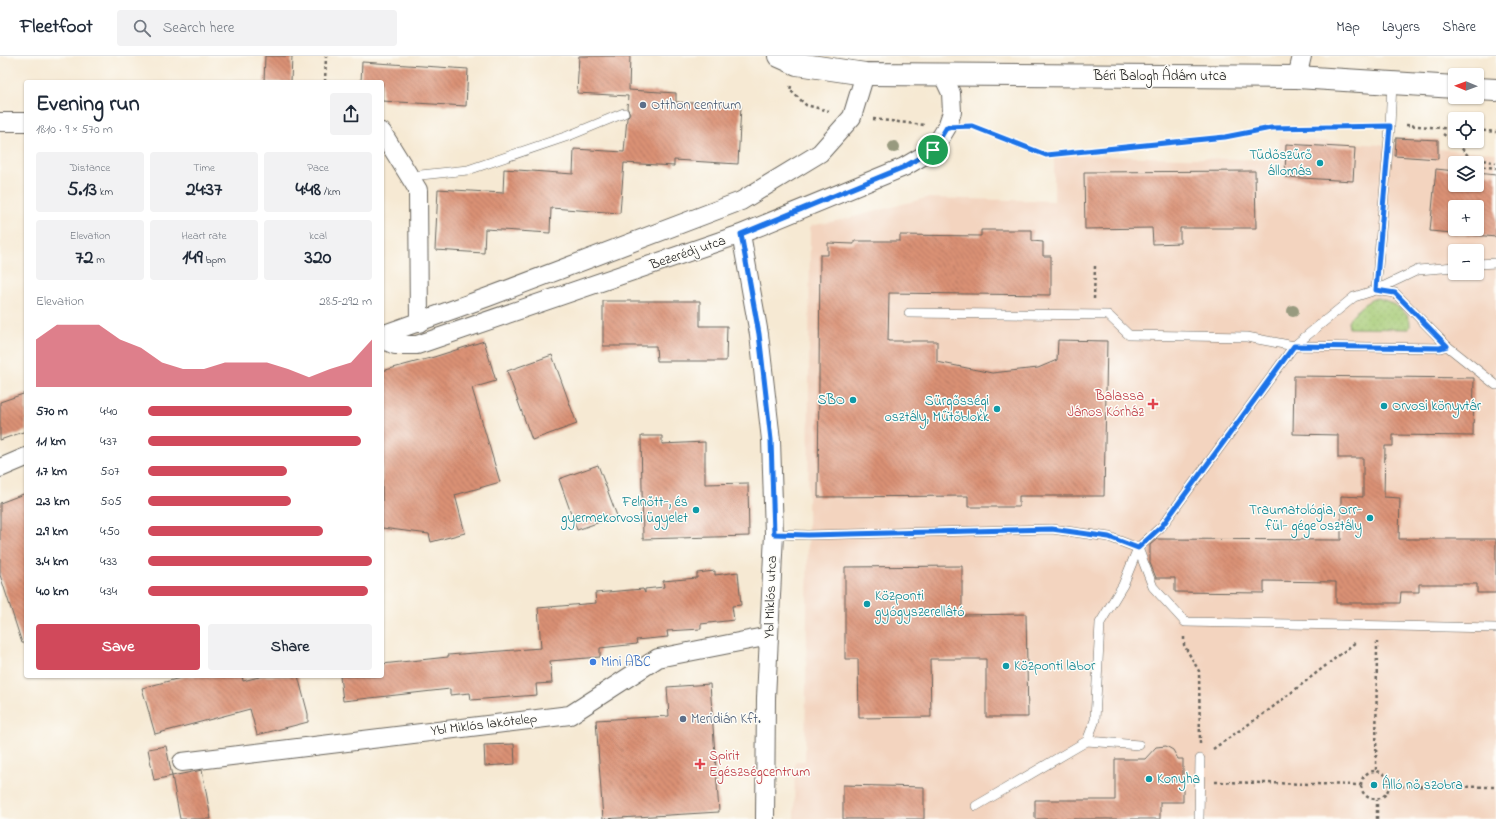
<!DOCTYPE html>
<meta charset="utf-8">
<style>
:root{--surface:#fff;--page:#f2f2f3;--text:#1f2937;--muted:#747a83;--line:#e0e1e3;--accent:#d1495b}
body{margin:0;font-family:"Indie Flower",sans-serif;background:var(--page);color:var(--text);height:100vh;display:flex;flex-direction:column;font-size:15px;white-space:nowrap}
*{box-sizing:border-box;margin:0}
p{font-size:13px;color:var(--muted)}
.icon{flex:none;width:22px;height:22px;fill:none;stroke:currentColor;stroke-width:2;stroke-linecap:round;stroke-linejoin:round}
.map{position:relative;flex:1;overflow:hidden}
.side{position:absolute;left:24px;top:24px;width:360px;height:598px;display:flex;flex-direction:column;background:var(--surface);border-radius:4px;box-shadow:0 1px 3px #0004}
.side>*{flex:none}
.needle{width:26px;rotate:271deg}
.buttons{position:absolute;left:1448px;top:12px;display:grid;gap:8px}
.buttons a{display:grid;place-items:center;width:36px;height:36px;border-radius:4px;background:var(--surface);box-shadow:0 1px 3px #0004;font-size:20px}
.pin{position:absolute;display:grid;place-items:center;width:34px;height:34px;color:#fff;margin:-17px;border:2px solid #fff;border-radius:50%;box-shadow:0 1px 4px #0007}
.round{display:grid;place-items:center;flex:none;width:42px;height:42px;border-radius:4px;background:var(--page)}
.head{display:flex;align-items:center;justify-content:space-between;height:68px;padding:0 12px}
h1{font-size:22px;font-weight:700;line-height:30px}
.metrics{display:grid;grid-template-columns:repeat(3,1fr);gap:6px;height:68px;padding:4px 12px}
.metrics div{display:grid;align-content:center;border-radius:4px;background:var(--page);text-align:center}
.metrics b{font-size:20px;font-weight:700}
.metrics small{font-size:11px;font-weight:400}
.metrics p{font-size:11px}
.chart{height:112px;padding:8px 12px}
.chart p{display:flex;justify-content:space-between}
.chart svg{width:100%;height:72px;margin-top:4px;fill:var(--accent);opacity:.7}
.action{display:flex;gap:8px;margin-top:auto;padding:8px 12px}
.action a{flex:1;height:46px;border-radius:4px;background:var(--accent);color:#fff;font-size:16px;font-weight:700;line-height:46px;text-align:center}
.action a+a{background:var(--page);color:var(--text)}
ul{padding:0 12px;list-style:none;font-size:13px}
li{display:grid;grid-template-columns:64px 48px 1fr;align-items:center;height:30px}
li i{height:10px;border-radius:5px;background:var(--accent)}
header{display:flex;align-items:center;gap:24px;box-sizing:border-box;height:56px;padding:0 20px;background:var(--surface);border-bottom:1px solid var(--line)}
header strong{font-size:19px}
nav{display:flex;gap:22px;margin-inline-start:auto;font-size:14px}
.search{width:280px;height:36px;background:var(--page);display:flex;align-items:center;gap:10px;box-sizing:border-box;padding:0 14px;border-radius:4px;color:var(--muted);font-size:15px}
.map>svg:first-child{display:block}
.built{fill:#f3d4bf;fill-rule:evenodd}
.grass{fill:url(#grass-dots);stroke:#607348}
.building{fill:url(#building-back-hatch);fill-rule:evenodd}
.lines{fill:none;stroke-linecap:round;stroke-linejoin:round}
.lane-casing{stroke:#68645c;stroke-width:10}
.street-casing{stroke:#68645c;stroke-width:20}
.secondary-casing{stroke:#68645c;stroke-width:24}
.path{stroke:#68645c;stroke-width:2.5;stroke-dasharray:3 3;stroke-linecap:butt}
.lane{stroke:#fff;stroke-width:9}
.street{stroke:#fff;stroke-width:18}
.secondary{stroke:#fff;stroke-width:22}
.tree{fill:#989a7f}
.route-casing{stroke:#fff;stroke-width:8}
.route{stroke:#1a73e8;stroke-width:5}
.service-dot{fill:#5c6f8a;stroke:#fdfcf7;stroke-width:1.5}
.culture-dot{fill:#0f9aa8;stroke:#fdfcf7;stroke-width:1.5}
.health-dot{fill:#e0444e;stroke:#fdfcf7;stroke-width:1.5}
.shop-dot{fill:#3f7fe0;stroke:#fdfcf7;stroke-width:1.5}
.labels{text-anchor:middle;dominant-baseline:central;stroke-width:3;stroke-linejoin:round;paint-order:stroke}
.street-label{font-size:14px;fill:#1c1c1c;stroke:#fdfcf7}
.service-label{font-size:14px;fill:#4e5e75;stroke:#fdfcf7;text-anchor:start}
.culture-label{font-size:14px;fill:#0d838f;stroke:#fdfcf7;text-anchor:end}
.health-label{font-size:14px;fill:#be3a42;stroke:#fdfcf7;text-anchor:end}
.shop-label{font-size:14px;fill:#366cbe;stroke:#fdfcf7;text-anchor:start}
</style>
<header>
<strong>Fleetfoot</strong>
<div class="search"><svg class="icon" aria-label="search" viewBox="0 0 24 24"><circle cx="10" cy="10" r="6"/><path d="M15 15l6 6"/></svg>Search here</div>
<nav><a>Map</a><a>Layers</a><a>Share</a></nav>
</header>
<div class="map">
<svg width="1496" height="763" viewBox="0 0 1496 763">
<defs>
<pattern id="grass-dots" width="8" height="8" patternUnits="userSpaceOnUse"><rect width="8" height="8" fill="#a5ca74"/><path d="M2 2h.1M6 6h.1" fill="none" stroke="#8dad64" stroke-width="1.8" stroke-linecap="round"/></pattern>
<pattern id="building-back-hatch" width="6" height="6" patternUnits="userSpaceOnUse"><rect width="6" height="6" fill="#da9174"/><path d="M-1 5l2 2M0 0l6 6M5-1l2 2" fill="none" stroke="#b0765e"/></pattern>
</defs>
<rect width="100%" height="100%" fill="#fdfcf7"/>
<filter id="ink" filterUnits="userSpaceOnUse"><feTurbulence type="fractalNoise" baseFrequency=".025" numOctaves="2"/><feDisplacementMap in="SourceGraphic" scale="8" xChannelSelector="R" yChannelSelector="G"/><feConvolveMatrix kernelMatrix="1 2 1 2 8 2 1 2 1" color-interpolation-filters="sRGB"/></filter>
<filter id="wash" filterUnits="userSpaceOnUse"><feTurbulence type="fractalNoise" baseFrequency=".012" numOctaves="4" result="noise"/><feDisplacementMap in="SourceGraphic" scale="16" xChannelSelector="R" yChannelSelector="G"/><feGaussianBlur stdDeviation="0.9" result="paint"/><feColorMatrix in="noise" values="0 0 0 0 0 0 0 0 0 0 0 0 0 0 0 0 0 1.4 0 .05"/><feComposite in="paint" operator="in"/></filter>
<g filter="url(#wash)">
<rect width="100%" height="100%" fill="#f6e9d3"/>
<path class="built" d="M1280,82L1496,97V763H794L795,705H805L808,479L810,170L850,162L926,142L1054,145V99L1278,104ZM1455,107H1477V129H1455ZM1455,151H1477V173H1455ZM1455,195H1477V217H1455Z"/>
<path class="grass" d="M1376,242C1388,243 1416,258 1409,273L1349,272L1348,265C1354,256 1364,246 1376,242Z"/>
<g id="blocks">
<path class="building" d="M265,0H292L291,26H264Z
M579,0H630L629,34L676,37V46L741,50L738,108L674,104V110L624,107L620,157L551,152L550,177L485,173L484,197L435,194L438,133L503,137L504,113L573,118L574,93L624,96L627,62L630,57L627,52L628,40L577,37Z
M362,6L468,13L466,50L382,45V26H361Z
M1396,82L1438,84V103L1395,100Z
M1286,88L1355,92L1353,125L1285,121Z
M1436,113L1455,115V129H1477V117L1496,119V181L1430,175ZM1455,151H1477V173H1455Z
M1255,115L1256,172H1180V187L1153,188L1152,172L1085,173L1084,116Z
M981,174H1032V185L1043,186V200H1051V239L889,237L888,285H937V306L992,317L1038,312L1057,304L1058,284L1107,285L1104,440H1019V451H968V440L818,441L820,199H828V187L854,188V185H900V179L981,180Z
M603,245H700V270H727L726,305H657L656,290H603Z
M484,285L496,325L472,332L500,426L455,439L465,477L431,486L429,478L382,472V315L434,301Z
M552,299L577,368L532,384L507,315Z
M1294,320L1474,322L1473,380L1393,379V390H1385L1384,441L1400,442L1399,483H1496V537H1477V528H1419V536H1401L1400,547H1336V526L1264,525V537L1175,536V522H1156L1150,507V489L1157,483L1341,484V440L1363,441V402H1338V379L1293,378Z
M26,337V375L0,384V346Z
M641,380H662V388L705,386V428L748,427L749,480L643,483Z
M598,409L617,460L577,474L559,423Z
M26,437V587H22L0,519V447Z
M962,510V559L1026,558L1028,661H986V603H930L931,661L859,662L858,603H845V511Z
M715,515V519L738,516L741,549L732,550L734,564L701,568V573L667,575L668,581L636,584L637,588L600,592V601L550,605L552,627L536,628L537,639L471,644L470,637L450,639V633L343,645L340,620H382V608L448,601V599L541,592L538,552L596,547L595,537L643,533L645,537V533L664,531L663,525L697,522V517Z
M188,620H242L243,625L263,620H298L308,658V666L257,679L250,653L155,678L142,632Z
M710,628L719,756L603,763L596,664L669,660L667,631Z
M514,688L515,708L485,710L484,689Z
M166,690L172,720L154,724L148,693Z
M1166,690L1173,694L1178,703H1183V746H1160V763H1035V744H1115V703H1145L1156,691Z
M202,714L211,763H180L172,720Z
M843,729L924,731V763H843Z"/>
</g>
</g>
<g filter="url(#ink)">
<use href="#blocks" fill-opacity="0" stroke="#68645c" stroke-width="1"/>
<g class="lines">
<defs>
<path id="lane" d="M411,120L468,114L568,80L624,57
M1477,208L1496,207
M1376,234L1390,70L1392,27
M1376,234L1418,214L1455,211
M909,257L1108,259L1129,279L1247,281L1294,290L1354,241L1376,234L1395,237L1447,290
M774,478L808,479L1052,473L1109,481L1138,492L1153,531L1185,566L1496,572
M1087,685L1139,689
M976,750L1087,685L1095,664L1100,567L1123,529L1138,492L1162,470L1294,290L1440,292L1447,290L1496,329
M1199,763L1200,703"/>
<path id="street" d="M1297,21L1302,0
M0,66H26
M382,76L418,134L419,267
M741,178L759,278L771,384L774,478L766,642L765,763
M382,279L488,241L741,145L820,97L852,61L865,18
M382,283L395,289H417L741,178L904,111L933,94L947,71L952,56L951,37L943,20
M0,412L26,401
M182,706L570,659L658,602L769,580"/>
<path id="secondary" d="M779,0L797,8L865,18L1297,21L1455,31
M1477,33L1496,34"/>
</defs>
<use href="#lane" class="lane-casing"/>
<use href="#street" class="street-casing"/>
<use href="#secondary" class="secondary-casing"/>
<path class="path" d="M325,26L326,0
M791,30L790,34L806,49L829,55
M873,63L924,69
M1406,69L1455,73
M969,70L1046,99L1225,81L1271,72L1375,70
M1477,74L1496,76
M1443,78L1459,89L1474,107
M1483,104L1496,107
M1477,110L1496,112
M1094,243L1095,210H1097
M1184,581V589L1199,615L1200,688
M1213,693L1269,654L1356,586
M1376,714L1377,586
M1361 729a14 14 0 1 1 28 0a14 14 0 1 1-28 0Z
M1215,726L1360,729
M1389,730L1496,731
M1377,763V744"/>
<use href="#lane" class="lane"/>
<use href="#street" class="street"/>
<use href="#secondary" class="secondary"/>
</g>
<g class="tree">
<circle cx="894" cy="91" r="6"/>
<circle cx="1293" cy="255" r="6"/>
</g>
</g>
<g class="lines" filter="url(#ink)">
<defs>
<path id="route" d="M972,70L1046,99L1225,81L1271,72L1390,70L1376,234L1395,237L1447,290L1440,292L1294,290L1162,470L1138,492L1109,481L1052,473L808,479L774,478L771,384L759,278L741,178L904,111L933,94L947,71Z"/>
</defs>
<use href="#route" class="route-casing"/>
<use href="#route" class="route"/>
</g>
<g class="service-dot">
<circle cx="643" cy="49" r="4"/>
<circle cx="683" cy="663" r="4"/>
</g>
<g class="culture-dot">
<circle cx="1320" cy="107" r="4"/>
<circle cx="853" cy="344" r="4"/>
<circle cx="1384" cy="350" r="4"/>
<circle cx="997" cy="353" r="4"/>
<circle cx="696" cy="454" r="4"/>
<circle cx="1370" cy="462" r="4"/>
<circle cx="867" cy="548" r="4"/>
<circle cx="1006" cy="610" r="4"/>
<circle cx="1149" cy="723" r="4"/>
<circle cx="1374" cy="729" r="4"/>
</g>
<g class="health-dot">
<path d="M1151 342h4v4h4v4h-4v4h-4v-4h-4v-4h4z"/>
<path d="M698 702h4v4h4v4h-4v4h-4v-4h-4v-4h4z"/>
</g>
<circle class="shop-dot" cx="593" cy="606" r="4"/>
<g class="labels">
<g class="street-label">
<text x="1160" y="20">Béri Balogh Ádám utca</text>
<text transform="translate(688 197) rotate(-19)">Bezerédj utca</text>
<text transform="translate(771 541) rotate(-88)">Ybl Miklós utca</text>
<text transform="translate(484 669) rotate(-7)">Ybl Miklós lakótelep</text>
</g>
<g class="service-label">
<text x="651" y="49">Otthon centrum</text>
<text x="691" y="663">Meridián Kft.</text>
</g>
<g class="culture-label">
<text x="1312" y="99">Tüdőszűrő<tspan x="1312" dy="16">állomás</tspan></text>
<text x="845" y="344">SBO</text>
<text x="989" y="345">Sürgősségi<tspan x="989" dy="16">osztály, Műtőblokk</tspan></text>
<text x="1392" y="350" text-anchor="start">Orvosi könyvtár</text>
<text x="688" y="446">Felnőtt-, és<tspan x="688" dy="16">gyermekorvosi ügyelet</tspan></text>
<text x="1362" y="454">Traumatológia, Orr-<tspan x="1362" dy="16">fül- gége osztály</tspan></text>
<text x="875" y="540" text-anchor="start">Központi<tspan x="875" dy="16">gyógyszerellátó</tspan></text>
<text x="1014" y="610" text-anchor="start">Központi labor</text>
<text x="1157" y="723" text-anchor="start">Konyha</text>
<text x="1382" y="729" text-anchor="start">Álló nő szobra</text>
</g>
<g class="health-label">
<text x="1144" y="340">Balassa<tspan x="1144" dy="16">János Kórház</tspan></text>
<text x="709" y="700" text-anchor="start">Spirit<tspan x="709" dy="16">Egészségcentrum</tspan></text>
</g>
<g class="shop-label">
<text x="601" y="606">Mini ABC</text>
</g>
</g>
</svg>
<div class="buttons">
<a><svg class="needle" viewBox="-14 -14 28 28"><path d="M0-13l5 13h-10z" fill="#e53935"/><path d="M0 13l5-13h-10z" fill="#747a83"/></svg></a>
<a><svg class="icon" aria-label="locate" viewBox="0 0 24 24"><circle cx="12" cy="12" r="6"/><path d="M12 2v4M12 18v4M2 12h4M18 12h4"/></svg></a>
<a><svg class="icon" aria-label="layers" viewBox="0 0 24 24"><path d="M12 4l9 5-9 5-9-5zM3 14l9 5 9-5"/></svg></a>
<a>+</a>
<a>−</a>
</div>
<div class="pin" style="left:933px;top:94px;background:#1e9e55"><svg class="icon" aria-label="arrive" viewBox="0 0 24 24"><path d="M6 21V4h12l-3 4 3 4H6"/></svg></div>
<section class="side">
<div class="head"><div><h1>Evening run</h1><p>18:10 · 9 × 570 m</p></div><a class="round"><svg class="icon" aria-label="share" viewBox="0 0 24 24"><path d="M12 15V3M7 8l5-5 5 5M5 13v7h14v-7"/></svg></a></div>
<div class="metrics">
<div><p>Distance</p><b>5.13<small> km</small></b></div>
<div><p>Time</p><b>24:37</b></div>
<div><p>Pace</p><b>4:48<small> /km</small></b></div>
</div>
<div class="metrics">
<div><p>Elevation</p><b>72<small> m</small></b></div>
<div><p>Heart rate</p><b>149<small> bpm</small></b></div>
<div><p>kcal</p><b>320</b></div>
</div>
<div class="chart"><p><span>Elevation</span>285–292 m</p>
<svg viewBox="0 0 160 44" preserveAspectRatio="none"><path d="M0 44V15L10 6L20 6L30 6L40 15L50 20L60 29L70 33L80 33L90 29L100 29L110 29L120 33L130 38L140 33L150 29L160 15V44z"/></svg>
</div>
<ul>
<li><b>570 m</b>4:40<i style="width:91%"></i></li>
<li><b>1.1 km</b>4:37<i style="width:95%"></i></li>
<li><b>1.7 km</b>5:07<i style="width:62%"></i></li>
<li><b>2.3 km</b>5:05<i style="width:64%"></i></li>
<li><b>2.9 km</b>4:50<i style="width:78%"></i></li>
<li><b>3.4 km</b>4:33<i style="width:100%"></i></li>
<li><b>4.0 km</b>4:34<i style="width:98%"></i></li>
</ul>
<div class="action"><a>Save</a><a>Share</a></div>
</section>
</div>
